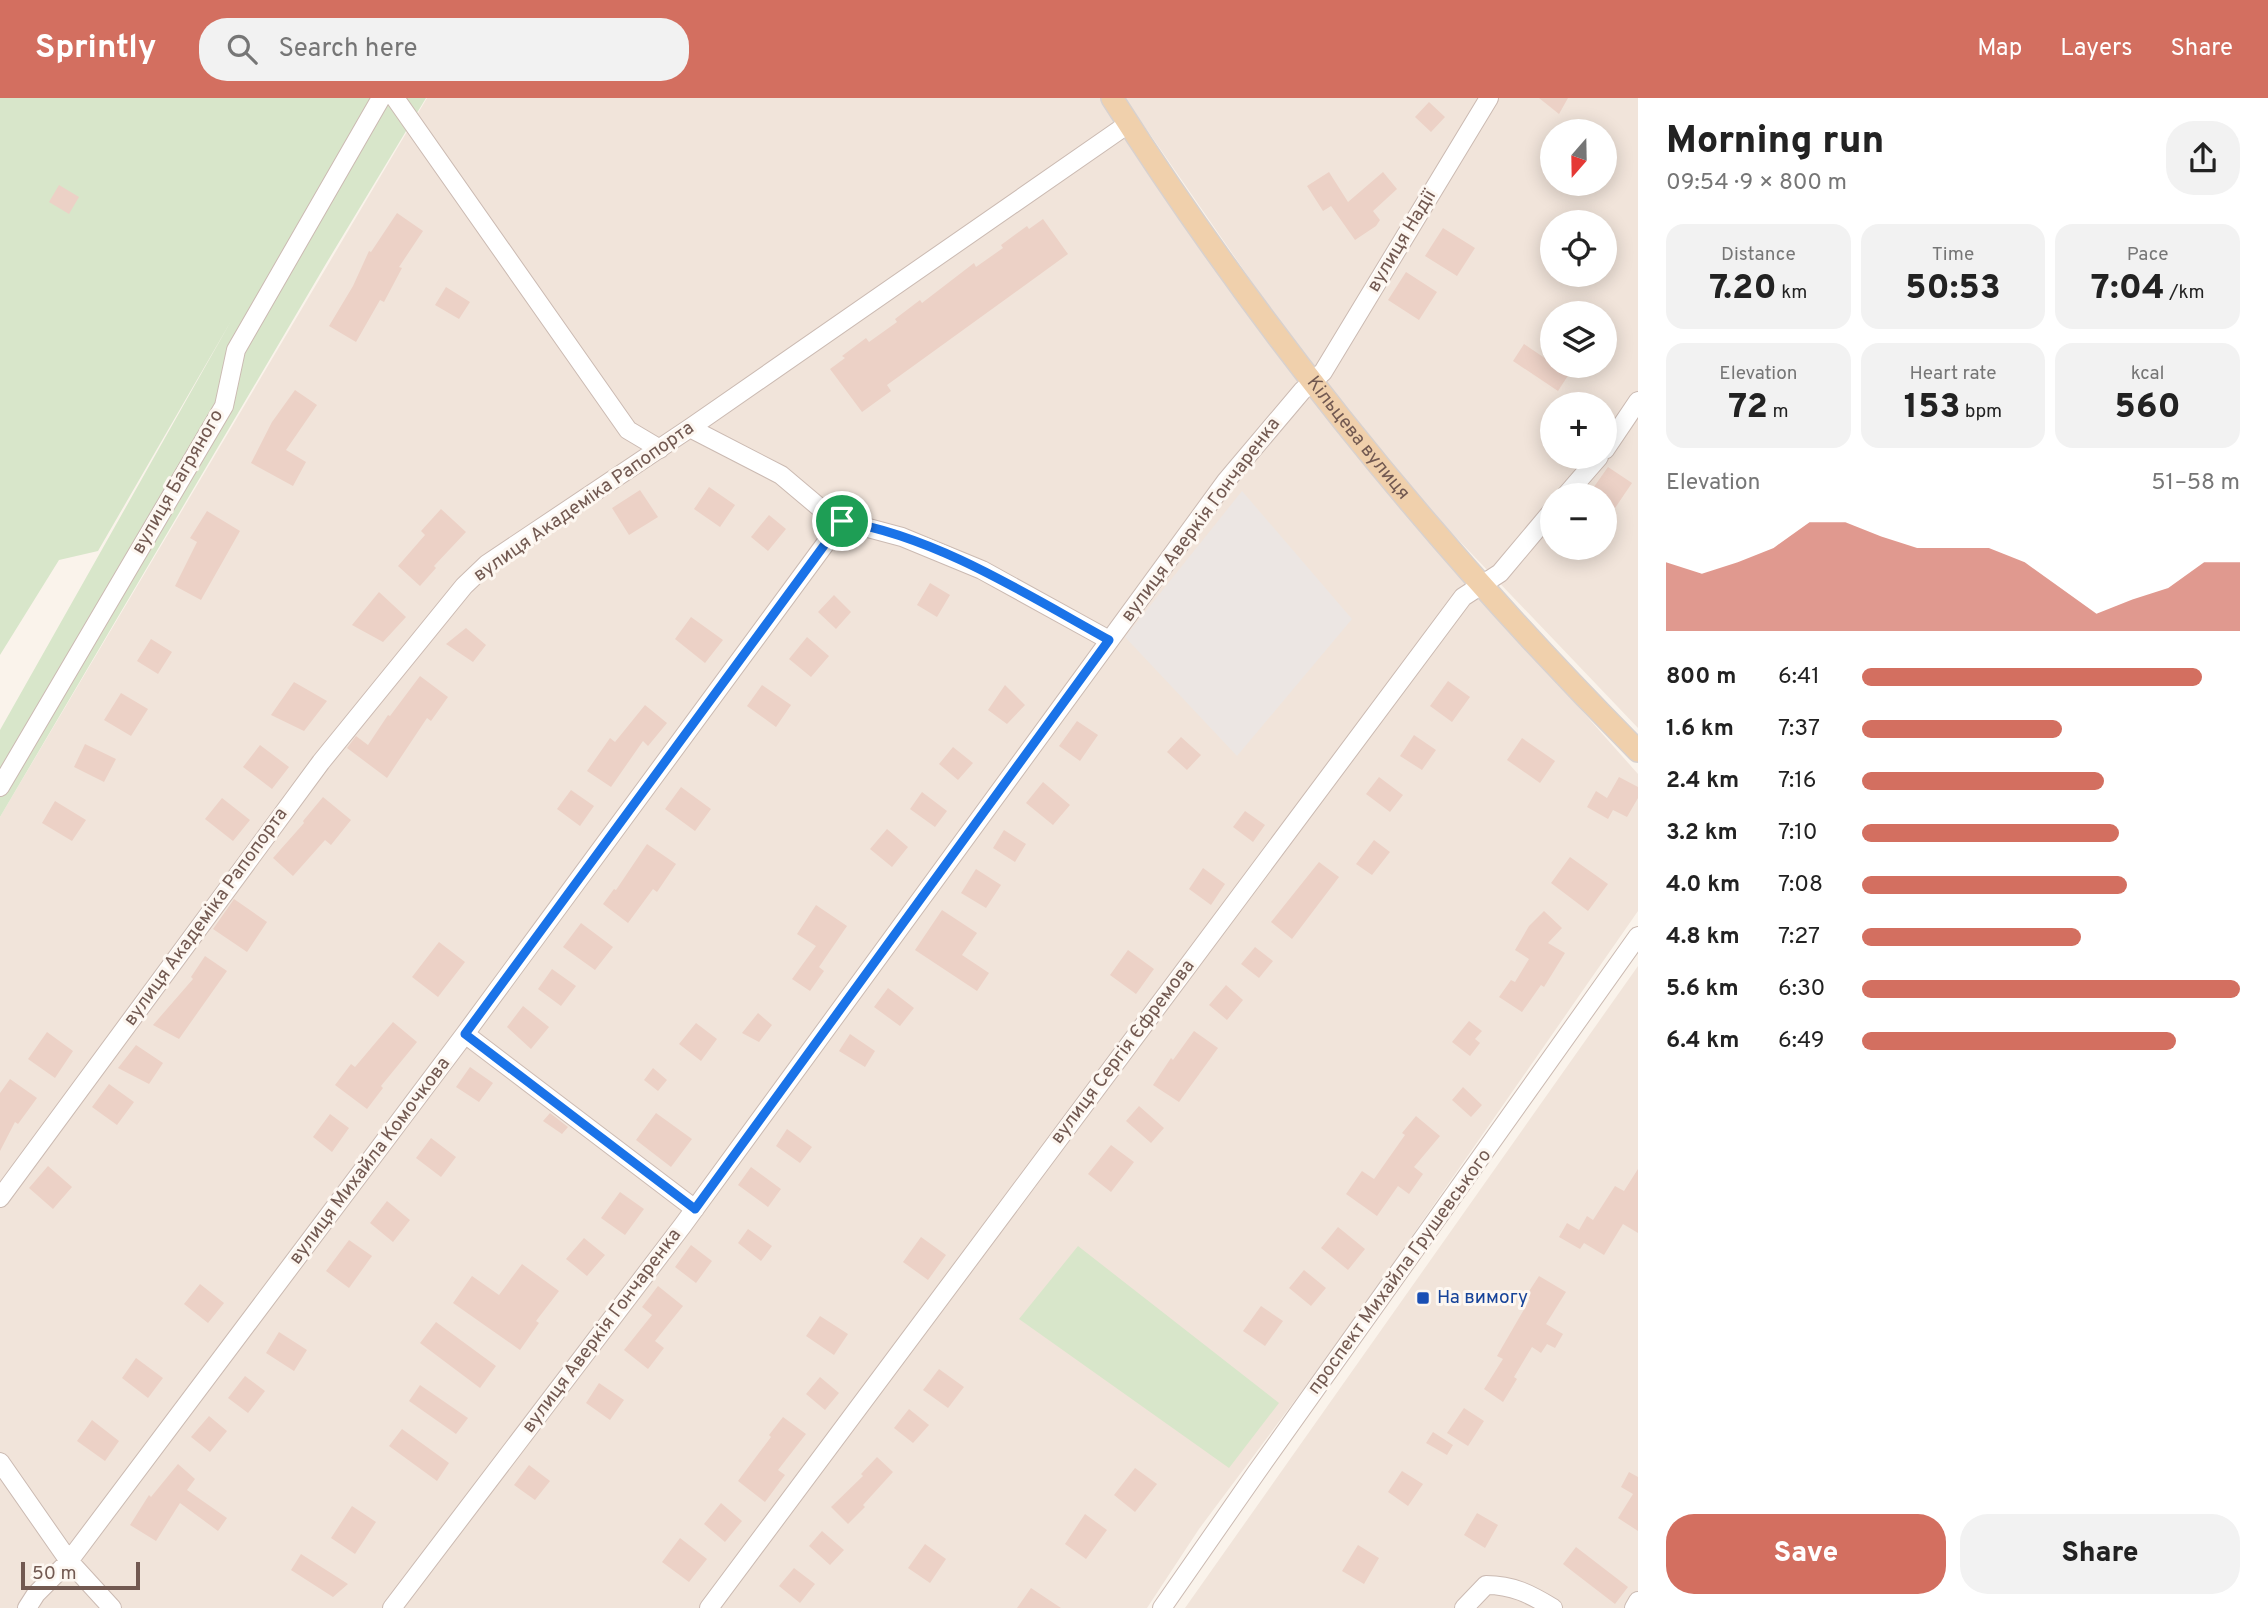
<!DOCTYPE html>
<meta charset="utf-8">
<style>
:root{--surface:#fff;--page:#f2f2f2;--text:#222;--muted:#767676;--accent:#d36f60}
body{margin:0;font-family:Overpass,sans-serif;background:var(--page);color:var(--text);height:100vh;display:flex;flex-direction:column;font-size:26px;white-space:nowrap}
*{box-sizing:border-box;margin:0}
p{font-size:23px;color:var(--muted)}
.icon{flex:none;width:38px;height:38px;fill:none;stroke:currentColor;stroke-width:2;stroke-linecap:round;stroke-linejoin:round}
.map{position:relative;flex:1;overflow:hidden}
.side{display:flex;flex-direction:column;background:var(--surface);width:630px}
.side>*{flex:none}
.needle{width:46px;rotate:200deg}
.fabs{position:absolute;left:1540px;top:21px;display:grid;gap:14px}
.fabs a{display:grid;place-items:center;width:77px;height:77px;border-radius:50%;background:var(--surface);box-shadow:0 4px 18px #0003;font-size:35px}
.scale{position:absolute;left:21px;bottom:18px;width:119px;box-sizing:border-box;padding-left:7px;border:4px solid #725951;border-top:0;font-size:19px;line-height:24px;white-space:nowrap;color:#725951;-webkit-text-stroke:5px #fdf7f1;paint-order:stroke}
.pin{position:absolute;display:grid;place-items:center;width:60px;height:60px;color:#fff;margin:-30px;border:4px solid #fff;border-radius:50%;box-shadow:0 2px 7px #0007}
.round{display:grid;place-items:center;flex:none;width:74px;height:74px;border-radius:28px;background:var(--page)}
.summary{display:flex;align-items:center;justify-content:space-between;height:119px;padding:0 28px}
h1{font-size:38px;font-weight:800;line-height:52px}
.stats{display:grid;grid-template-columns:repeat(3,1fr);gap:10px;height:119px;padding:7px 28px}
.stats div{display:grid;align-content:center;border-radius:18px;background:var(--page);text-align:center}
.stats b{font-size:35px;font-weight:800}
.stats small{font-size:19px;font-weight:400}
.stats p{font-size:19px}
.chart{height:196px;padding:14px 28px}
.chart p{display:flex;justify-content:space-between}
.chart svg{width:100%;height:126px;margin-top:7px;fill:var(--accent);opacity:.7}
.action{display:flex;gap:14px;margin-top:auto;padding:14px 28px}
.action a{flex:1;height:80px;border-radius:28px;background:var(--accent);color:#fff;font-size:28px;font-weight:800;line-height:80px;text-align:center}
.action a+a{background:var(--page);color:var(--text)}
ul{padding:0 28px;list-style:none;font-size:23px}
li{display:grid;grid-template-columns:112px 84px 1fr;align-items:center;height:52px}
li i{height:18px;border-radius:9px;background:var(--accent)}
header{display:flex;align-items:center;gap:42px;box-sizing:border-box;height:98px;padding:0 35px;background:var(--accent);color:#fff}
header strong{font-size:33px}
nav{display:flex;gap:38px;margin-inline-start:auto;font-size:24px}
.search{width:490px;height:63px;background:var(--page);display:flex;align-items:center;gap:18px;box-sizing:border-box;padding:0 24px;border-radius:28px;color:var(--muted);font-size:26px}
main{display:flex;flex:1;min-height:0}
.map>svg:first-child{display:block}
.residential{fill:#f1e4da;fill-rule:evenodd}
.industrial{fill:#ece6e3}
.green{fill:#d8e6ca}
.building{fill:#ecd1c6}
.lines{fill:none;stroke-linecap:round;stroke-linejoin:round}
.minor-casing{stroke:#cbbab2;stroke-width:20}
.major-casing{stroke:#d8d1ce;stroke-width:24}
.minor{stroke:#fff;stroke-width:18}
.major{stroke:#f0d0ac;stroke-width:21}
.route-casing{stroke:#fff;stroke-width:14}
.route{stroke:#1a73e8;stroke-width:9}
.transit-dot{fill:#1a4fb4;stroke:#fdf7f1;stroke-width:2.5}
.labels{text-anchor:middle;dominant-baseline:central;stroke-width:6;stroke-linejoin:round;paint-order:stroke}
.street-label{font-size:19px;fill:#725951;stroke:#fdf7f1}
.transit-label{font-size:19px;fill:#164399;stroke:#fdf7f1;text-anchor:start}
</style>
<header>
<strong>Sprintly</strong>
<div class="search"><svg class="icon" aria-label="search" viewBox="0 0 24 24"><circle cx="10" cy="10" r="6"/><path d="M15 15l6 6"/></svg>Search here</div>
<nav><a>Map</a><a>Layers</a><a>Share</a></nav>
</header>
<main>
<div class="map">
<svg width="1638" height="1510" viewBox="0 0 1638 1510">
<rect width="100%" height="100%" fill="#faf3eb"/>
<path class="residential" d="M427,0H1107L1466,482L1638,676V813L1337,1246L1199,1431L1147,1510H0V719Z
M1125,0H1638V630L1429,411L1292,242ZM1552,33H1605V86H1552ZM1552,124H1605V177H1552ZM1552,215H1605V268H1552ZM1552,306H1605V359H1552ZM1552,397H1605V450H1552Z
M1638,868V1510H1185Z"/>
<path class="industrial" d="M1242,393L1352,521L1237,658L1125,539Z"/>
<path class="green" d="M0,0H426L327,164L0,719V632L231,223L98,453L59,462L0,557Z
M1078,1148L1279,1305L1229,1370L1019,1221Z"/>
<path class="building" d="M1539,0H1568L1559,16Z
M1429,4L1445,19L1431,34L1415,19Z
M1329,74L1348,104L1383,74L1397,91L1373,113L1380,122L1376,128L1355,142L1331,108L1323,113L1307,88Z
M59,87L79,99L69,116L49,104Z
M397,115L423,133L399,169L402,170L384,204L380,202L356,244L329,228L353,188L369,153L371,154Z
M1043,121L1068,156L887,287L891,293L862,314L830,271L845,260L842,258L866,240L869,244L897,224L895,221L920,202L922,205L974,165L976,169L1003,150L1001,147L1027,128L1029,131Z
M1443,130L1475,150L1457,178L1425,158Z
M1406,174L1437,194L1419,222L1388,202Z
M446,189L470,204L459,221L435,207Z
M1524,246L1552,265V268H1557L1569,276L1558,293L1513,263Z
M295,292L317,307L286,352L306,364L293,388L251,365L272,324Z
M1608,369L1632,385L1615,410L1605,403V397H1597L1591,393Z
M709,389L735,407L720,429L694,411Z
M640,392L658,419L629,437L612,410Z
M441,411L466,434L434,468L436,470L420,488L398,468L425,437L421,433Z
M207,413L240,433L201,502L175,488L197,444L190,440Z
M769,417L786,431L768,453L751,439Z
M930,485L950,497L937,519L917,507Z
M379,494L406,519L383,544L352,527Z
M834,497L851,514L836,531L818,514Z
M691,519L723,542L705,565L675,541Z
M466,530L486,547L473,564L446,546Z
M807,539L829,558L811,579L789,561Z
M151,541L172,554L158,576L137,563Z
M420,578L448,599L431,623L427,620L387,680L347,650L356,638L368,647L388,617L390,618Z
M1448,583L1470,599L1452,624L1430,608Z
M294,584L327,603L304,633L271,617Z
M762,587L791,607L776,629L747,608Z
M1005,587L1025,607L1007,626L988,612Z
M121,595L148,611L131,638L104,622Z
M645,607L667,625L648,648L643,643L611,689L587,673L610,640L615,644Z
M1077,623L1098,637L1080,663L1059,648Z
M1414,637L1436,652L1422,672L1400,658Z
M1181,639L1201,657L1187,672L1167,654Z
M1522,640L1555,663L1540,685L1507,662Z
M85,646L116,661L104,684L74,669Z
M260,647L289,669L272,691L243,669Z
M953,649L973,665L958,682L939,666Z
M1379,679L1403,697L1390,714L1366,696Z
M1619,679L1638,689V700L1627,719L1613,712L1608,721L1587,709L1596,693L1607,700Z
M1043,684L1070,707L1053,727L1026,705Z
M681,689L711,711L695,733L665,711Z
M571,692L594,708L580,728L557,711Z
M922,694L947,713L935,729L910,711Z
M323,699L351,722L331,747L325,742L293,778L273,760L304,725L303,723Z
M222,700L250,722L233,743L205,721Z
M55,703L86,722L72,743L42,725Z
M1245,713L1265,727L1253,744L1233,729Z
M887,731L908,749L892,769L870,751Z
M1004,732L1026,746L1015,764L993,750Z
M1374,742L1390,754L1372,777L1356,766Z
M647,746L676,766L657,794L653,791L628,825L603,806L614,791L616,792Z
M1570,759L1608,786L1588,813L1551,785Z
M1319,764L1339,779L1292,841L1271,824Z
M1203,770L1225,786L1211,807L1189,791Z
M976,771L1001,787L986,810L961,795Z
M234,801L267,824L247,854L213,831Z
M816,807L847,828L819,869L824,873L810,893L792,881L816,848L797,836Z
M942,812L977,835L962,857L989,875L977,893L915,852Z
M1544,813L1562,830L1548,845L1565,855L1544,889L1541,887L1522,914L1499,899L1511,882L1515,884L1529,861L1515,852L1529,828Z
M581,825L613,849L595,872L563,849Z
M439,844L465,864L438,899L412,879Z
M1255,849L1273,863L1259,880L1241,866Z
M1128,852L1154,871L1136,896L1110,877Z
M205,858L227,873L179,941L153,927L193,881L191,879Z
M552,871L576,888L561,908L538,891Z
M1226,887L1243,902L1227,922L1209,907Z
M888,890L914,910L900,928L874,909Z
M523,908L549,929L531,951L507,929Z
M758,915L772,927L759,944L742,935Z
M1469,923L1482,933L1475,941L1480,945L1470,958L1452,944Z
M393,924L417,944L381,988L383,990L367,1011L335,987L351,966L355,969Z
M696,925L717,941L701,963L679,946Z
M1194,933L1218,950L1179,1004L1153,987L1171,960L1173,962Z
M47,934L73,953L55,980L28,961Z
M850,936L875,953L865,969L839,953Z
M136,947L163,965L149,986L118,970Z
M470,969L493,985L479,1004L456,989Z
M653,970L667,982L658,993L644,982Z
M10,981L37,1000L18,1026L15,1024L0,1053V995Z
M109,986L134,1004L117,1027L92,1009Z
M1463,989L1482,1007L1471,1019L1452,1002Z
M1139,1008L1164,1030L1151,1045L1126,1023Z
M550,1015L568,1029L562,1036L543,1023Z
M656,1015L692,1041L671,1069L636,1042Z
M330,1016L349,1030L332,1054L313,1039Z
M1416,1018L1440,1038L1414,1069L1423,1076L1409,1096L1398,1088L1377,1118L1346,1096L1362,1073L1374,1081L1405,1037L1402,1035Z
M787,1031L812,1049L800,1065L776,1048Z
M431,1040L456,1059L441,1079L416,1060Z
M1111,1047L1134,1064L1111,1094L1088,1076Z
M48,1068L72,1089L53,1111L29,1090Z
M751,1069L781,1091L768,1109L738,1087Z
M1638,1071V1135L1623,1126L1604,1157L1584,1145L1580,1151L1559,1139L1567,1125L1579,1132L1587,1118L1593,1122L1615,1088L1624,1093Z
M620,1094L644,1111L625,1137L601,1120Z
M387,1103L410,1122L393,1144L370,1125Z
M1338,1129L1365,1151L1348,1172L1321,1150Z
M748,1131L772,1148L761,1163L738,1145Z
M921,1139L946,1157L928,1182L903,1164Z
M584,1140L605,1157L587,1178L566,1161Z
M349,1142L372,1158L349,1190L326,1173Z
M691,1147L712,1163L696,1185L675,1169Z
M522,1166L559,1193L536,1223L539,1225L520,1252L453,1205L472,1178L499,1197Z
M1304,1172L1326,1190L1311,1208L1289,1190Z
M1539,1178L1566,1194L1546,1226L1563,1236L1555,1250L1547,1246L1541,1255L1532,1249L1514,1279L1517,1281L1503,1304L1484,1291L1503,1261L1497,1258L1530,1201L1526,1198Z
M200,1186L224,1205L208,1225L184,1206Z
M658,1188L683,1208L655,1243L664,1250L648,1271L624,1252L652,1217L642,1209Z
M1261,1208L1283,1223L1265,1248L1243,1233Z
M820,1218L848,1236L834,1257L806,1238Z
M436,1224L496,1268L480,1290L420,1245Z
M279,1234L307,1252L294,1273L266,1255Z
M136,1260L163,1280L148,1300L122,1280Z
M939,1271L964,1289L948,1310L923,1292Z
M245,1278L265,1293L248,1315L228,1300Z
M820,1279L839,1295L825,1312L806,1296Z
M599,1285L624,1302L610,1322L586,1305Z
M420,1287L468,1320L456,1336L409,1303Z
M1464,1310L1484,1323L1468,1348L1447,1335Z
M909,1311L929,1327L913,1345L894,1330Z
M209,1318L227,1333L210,1354L191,1339Z
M783,1319L806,1336L778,1372L785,1377L765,1404L738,1383L771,1339L769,1337Z
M92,1322L119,1343L105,1363L77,1343Z
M402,1331L449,1365L437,1383L389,1348Z
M1433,1334L1453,1347L1447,1357L1426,1345Z
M877,1359L893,1374L863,1407L865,1409L848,1426L831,1409L863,1378L861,1376Z
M178,1366L195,1381L187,1392L227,1420L218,1433L180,1405L156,1443L130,1427L149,1397L151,1399Z
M529,1367L550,1383L535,1402L514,1387Z
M1135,1370L1157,1386L1135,1414L1114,1397Z
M1402,1373L1423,1386L1408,1408L1388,1394Z
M1629,1374L1638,1379V1433L1618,1420L1633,1396L1621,1389Z
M721,1405L742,1423L725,1444L704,1426Z
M352,1408L376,1424L355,1456L331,1440Z
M1477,1415L1498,1427L1485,1450L1464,1437Z
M1085,1416L1107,1432L1086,1461L1065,1446Z
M822,1433L844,1452L830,1467L809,1448Z
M680,1440L707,1461L689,1484L662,1464Z
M925,1446L946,1461L930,1485L908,1470Z
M1358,1447L1379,1460L1364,1486L1342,1473Z
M1576,1449L1628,1489L1615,1506L1563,1466Z
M301,1456L348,1486L333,1499L291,1472Z
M794,1470L815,1486L800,1505L779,1488Z
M1031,1490L1061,1510H1017Z"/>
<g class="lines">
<defs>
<path id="minor" d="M395,0L628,332L660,351
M690,330L781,377L826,415L842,423L902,439L982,472L1109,542
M1605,352L1638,303
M1566,397L1599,359
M0,689L224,308L236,252L381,0
M465,936L695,1111
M0,1100L321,664L464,488L487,466L690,330L1128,26
M0,1364L69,1463L112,1510
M27,1510L36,1496L69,1463L465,936L842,423
M392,1510L683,1127L1226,383L1302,293L1323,274L1489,0
M709,1510L1463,499L1500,475L1552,413
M1162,1510L1256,1375L1638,838
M1464,1510L1486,1487C1513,1487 1530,1496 1553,1510
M1634,1510L1638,1503"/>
<g id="major">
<path id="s1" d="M1112,0C1262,235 1441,455 1638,653"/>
</g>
</defs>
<use href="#minor" class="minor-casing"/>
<use href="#major" class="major-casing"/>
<use href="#minor" class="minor"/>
<use href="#major" class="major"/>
</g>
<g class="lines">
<defs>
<path id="route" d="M842,423C937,439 1026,496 1109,542L695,1111L465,936Z"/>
</defs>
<use href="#route" class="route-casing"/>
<use href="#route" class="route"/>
</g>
<rect class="transit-dot" x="1416" y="1193" width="14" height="14" rx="3.5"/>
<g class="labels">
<g class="street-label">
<text transform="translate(1402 143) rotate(-59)">вулиця Надії</text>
<text stroke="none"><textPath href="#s1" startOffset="420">Кільцева вулиця</textPath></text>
<text transform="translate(178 384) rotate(-60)">вулиця Багряного</text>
<text transform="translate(584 404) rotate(-35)">вулиця Академіка Рапопорта</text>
<text transform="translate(1201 422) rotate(-53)">вулиця Аверкія Гончаренка</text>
<text transform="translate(206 819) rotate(-54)">вулиця Академіка Рапопорта</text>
<text transform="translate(1123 954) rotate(-53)">вулиця Сергія Єфремова</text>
<text transform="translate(370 1063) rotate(-53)">вулиця Михайла Комочкова</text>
<text transform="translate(1400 1174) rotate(-54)">проспект Михайла Грушевського</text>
<text transform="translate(602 1233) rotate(-53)">вулиця Аверкія Гончаренка</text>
</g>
<g class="transit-label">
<text x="1437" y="1200">На вимогу</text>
</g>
</g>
</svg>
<div class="fabs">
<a><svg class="needle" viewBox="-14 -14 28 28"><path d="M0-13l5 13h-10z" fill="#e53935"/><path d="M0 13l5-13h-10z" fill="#767676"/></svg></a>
<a><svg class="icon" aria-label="locate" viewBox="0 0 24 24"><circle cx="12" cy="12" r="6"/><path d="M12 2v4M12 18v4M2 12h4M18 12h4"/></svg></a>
<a><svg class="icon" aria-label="layers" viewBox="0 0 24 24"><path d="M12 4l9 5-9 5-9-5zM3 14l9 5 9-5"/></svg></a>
<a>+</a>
<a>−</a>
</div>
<div class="scale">50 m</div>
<div class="pin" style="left:842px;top:423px;background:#1e9e55"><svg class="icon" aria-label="arrive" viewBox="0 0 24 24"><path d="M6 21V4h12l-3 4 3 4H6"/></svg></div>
</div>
<section class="side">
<div class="summary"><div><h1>Morning run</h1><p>09:54 · 9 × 800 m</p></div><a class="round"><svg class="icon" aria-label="share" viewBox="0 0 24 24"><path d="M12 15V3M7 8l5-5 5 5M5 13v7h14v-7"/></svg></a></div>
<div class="stats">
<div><p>Distance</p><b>7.20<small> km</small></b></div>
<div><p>Time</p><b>50:53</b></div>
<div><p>Pace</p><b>7:04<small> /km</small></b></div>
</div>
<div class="stats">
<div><p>Elevation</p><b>72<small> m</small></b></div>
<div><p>Heart rate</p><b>153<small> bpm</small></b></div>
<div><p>kcal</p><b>560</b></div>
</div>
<div class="chart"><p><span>Elevation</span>51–58 m</p>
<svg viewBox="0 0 160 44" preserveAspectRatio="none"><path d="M0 44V20L10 24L20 20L30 15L40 6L50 6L60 11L70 15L80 15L90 15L100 20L110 29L120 38L130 33L140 29L150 20L160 20V44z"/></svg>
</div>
<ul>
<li><b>800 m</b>6:41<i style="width:90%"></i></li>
<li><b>1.6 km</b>7:37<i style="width:53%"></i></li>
<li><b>2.4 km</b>7:16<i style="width:64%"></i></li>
<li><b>3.2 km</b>7:10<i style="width:68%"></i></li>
<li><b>4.0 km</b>7:08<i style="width:70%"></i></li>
<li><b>4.8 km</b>7:27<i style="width:58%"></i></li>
<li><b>5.6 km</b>6:30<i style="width:100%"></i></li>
<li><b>6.4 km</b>6:49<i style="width:83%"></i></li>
</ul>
<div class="action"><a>Save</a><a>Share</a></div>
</section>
</main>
